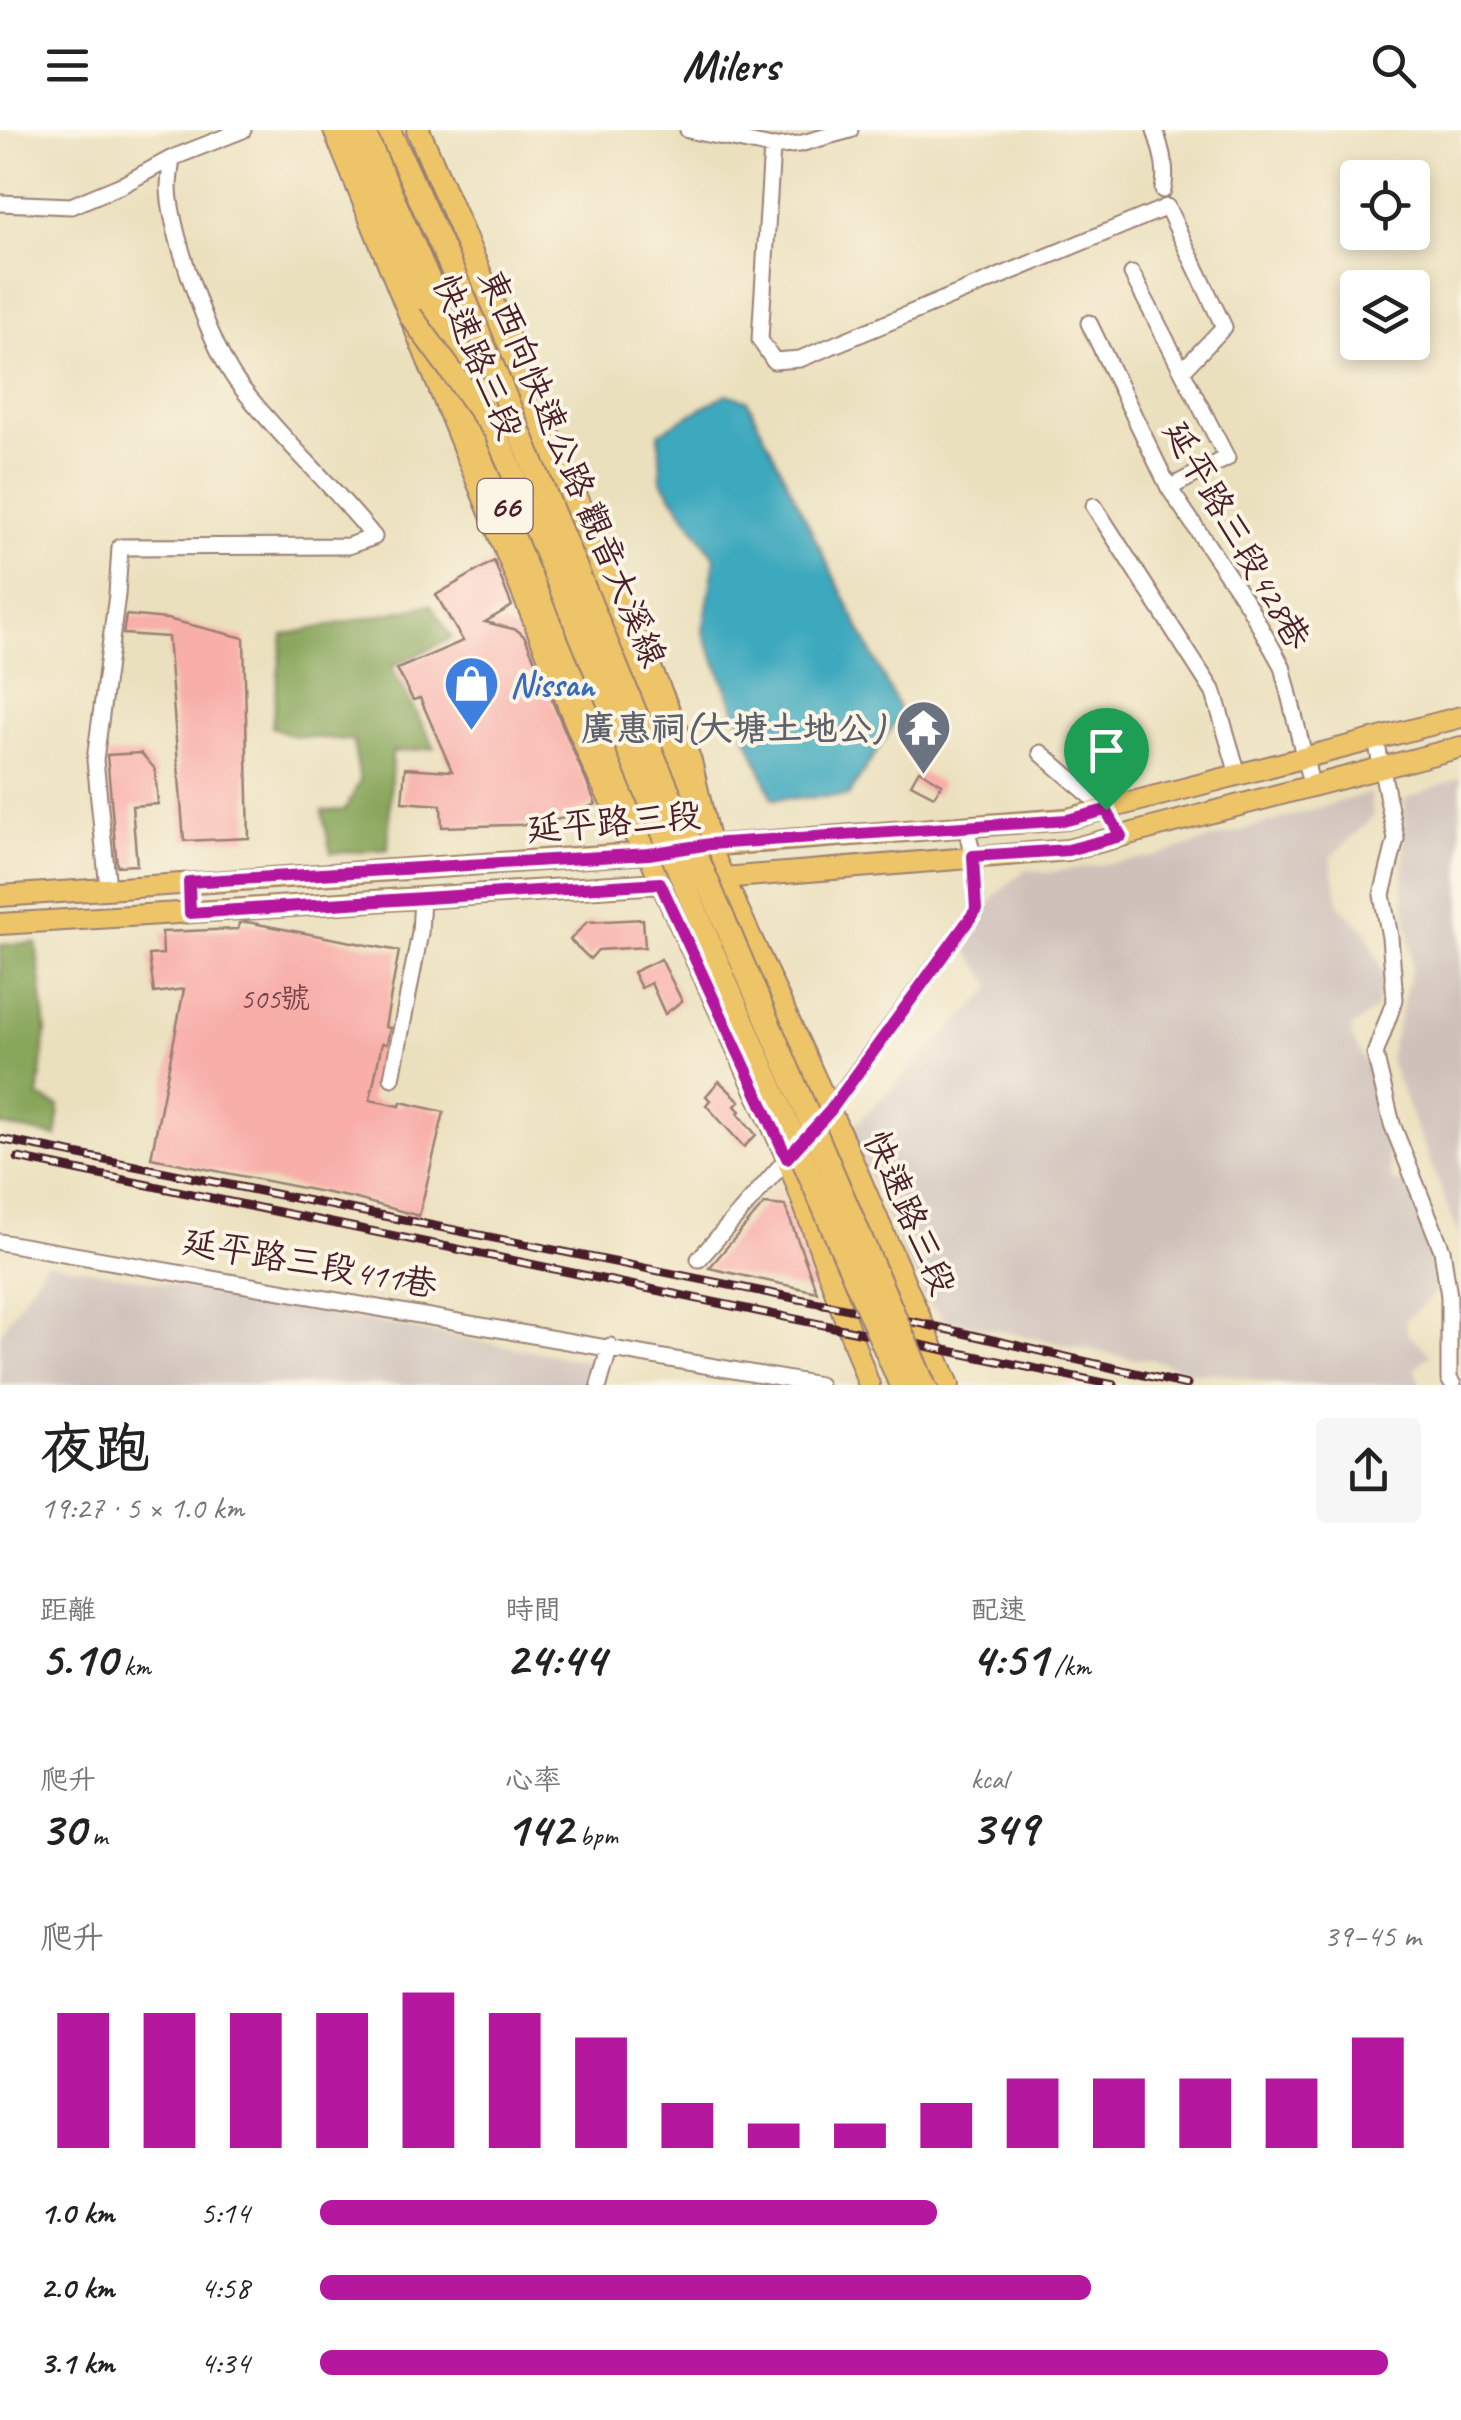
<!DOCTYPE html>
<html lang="zh-TW">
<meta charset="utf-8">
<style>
:root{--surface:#fff;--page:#f6f6f6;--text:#222;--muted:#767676;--accent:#b5179e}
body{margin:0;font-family:Caveat,"LXGW WenKai TC",sans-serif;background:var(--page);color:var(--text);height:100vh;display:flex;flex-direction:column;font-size:38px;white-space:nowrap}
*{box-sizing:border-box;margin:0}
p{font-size:32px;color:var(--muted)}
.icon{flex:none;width:55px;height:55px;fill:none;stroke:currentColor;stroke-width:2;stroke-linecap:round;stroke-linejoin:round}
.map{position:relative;height:1255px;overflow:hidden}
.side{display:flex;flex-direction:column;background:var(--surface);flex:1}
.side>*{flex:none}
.fabs{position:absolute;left:1340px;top:30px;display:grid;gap:20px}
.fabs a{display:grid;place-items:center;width:90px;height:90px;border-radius:10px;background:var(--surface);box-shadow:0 5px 15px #0003;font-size:50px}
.pin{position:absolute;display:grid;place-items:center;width:85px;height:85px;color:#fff;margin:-102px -42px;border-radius:50% 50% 50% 0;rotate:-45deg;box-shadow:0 0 10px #0007}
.pin .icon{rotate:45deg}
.round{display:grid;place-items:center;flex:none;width:105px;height:105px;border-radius:10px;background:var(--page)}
.overview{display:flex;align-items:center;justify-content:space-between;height:170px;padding:0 40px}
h1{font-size:55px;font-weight:700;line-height:75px}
.stats{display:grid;grid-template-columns:repeat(3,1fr);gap:15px;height:170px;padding:10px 40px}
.stats div{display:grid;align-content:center}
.stats b{font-size:50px;font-weight:700}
.stats small{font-size:28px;font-weight:400}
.stats p{font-size:28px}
.chart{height:280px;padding:20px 40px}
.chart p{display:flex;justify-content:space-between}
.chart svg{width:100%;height:180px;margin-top:10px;stroke:var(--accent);stroke-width:6}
ul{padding:0 40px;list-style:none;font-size:32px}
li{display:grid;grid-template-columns:160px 120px 1fr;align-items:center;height:75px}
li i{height:25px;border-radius:12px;background:var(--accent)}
header{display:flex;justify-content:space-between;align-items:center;height:130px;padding:0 40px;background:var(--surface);font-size:45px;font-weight:700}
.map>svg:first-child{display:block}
.built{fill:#f1d5bd}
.industrial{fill:#cec1ba}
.forest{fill:#87a65a;stroke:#686242;stroke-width:2.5}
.water{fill:#3ea9be;stroke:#446474;stroke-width:2.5}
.building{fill:#f8aea9}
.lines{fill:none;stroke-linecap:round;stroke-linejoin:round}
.minor-casing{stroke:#9a8074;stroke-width:19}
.major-casing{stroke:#9a8074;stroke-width:24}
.highway-casing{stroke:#9a8074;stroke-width:26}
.minor{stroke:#fff;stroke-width:15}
.major{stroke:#eec469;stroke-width:20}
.highway{stroke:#eec469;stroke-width:22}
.rail-casing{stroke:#4a1f2b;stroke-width:9}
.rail{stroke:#fcf5e5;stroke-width:5;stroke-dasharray:15;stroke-linecap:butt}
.highway-bridge-casing{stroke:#9a8074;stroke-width:26;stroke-linecap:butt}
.highway-bridge{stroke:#eec469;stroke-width:22}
.route-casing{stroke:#fff;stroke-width:20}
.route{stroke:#b5179e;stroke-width:12}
.labels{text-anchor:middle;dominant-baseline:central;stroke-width:8;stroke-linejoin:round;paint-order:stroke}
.number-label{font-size:30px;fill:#76434a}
.shield{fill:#fcf5e5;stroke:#7f5f63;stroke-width:2.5}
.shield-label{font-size:32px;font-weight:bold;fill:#4a1f2b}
.street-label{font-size:35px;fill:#4a1f2b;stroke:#fcf5e5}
.shop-label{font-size:35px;font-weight:bold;fill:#366cbe;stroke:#fcf5e5;text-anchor:start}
.worship-label{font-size:35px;font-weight:bold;fill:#5b616d;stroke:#fcf5e5;text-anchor:end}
</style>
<header><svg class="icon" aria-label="menu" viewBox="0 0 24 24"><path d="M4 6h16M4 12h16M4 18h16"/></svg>Milers<svg class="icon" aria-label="search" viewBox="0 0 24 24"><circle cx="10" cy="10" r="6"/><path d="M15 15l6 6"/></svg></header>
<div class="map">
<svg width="1461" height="1255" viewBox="0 0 1461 1255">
<rect width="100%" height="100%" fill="#fcf5e5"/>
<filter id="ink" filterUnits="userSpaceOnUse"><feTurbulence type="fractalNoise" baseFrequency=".01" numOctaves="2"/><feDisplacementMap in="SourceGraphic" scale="20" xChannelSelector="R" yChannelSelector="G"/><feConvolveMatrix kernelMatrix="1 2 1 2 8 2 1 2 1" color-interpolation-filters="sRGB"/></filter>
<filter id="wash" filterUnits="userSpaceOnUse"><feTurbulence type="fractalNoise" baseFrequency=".0048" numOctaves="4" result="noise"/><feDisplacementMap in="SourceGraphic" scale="40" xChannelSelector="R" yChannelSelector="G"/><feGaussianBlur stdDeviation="2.25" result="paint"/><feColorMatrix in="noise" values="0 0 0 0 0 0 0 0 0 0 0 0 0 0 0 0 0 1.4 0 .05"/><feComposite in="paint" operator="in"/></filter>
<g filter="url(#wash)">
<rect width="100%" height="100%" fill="#ebe0bd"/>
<path class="built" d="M776,1056L782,1061L824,1166L704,1140Z"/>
<path class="industrial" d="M1461,647V1110L1389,928L1412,837L1403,756L1405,669Z
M1370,663L1373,687L1330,728L1340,776L1366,801L1384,847L1376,879L1352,897V908L1373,946L1392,1051L1405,1055L1413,1065L1442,1158L1405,1190L1408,1204L1430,1224L1415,1238L1420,1255H1278L1219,1243H1197L1150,1229H1133L941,1188V1183L924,1171L920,1151L905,1127L854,1012L847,1003L993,857L966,819L995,766L1026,739L1045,743L1152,727Z
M46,1132L591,1232L585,1255H0V1203Z"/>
<path class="forest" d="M431,475L452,508L391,537L435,618L392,622L388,719L331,723L322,681L345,680L360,651L353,610L294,606L272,597L283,505Z
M36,813L46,901L38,967L59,976L57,1007L0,995V815Z"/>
<path class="water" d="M726,264L747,270L901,583L848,666L773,669L703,502L715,428L661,350L659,303Z"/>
<g id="blocks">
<path class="building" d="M494,431L512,476L485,492L517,500L525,507L596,674L547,694L442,697L441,675L402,672L405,638L452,641L420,568L413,570L397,539L463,511L436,465Z
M126,485L167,489L244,508L249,708L184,711L168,507L123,504Z
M141,623L155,639L158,674L132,676L137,735L117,736L107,625Z
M919,640L942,654L934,666L911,654Z
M643,789L645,817L598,820L590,829L570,810L587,792Z
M247,792L399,821L385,897L390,898L387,914L382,913L370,970L400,976L401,972L444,982L419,1086L353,1068L151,1028L184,859L154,863L149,825L163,824L162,802L238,799L239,793Z
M661,829L682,871L665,884L651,853L641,858L633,842Z
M719,951L740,971L735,976L740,981L738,983L756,1005L744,1017L706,975L710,970L706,966Z
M764,1074L785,1076L817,1162L709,1138Z"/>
</g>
</g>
<g filter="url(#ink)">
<use href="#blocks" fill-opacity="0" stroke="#9a8074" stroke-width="2.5"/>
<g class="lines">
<defs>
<path id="minor" d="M688,0L772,17L799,14L850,0
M1155,0C1161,20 1168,39 1163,60
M772,17L760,210L774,231L800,229L1167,77L1224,197L1183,240
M0,73L71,76L124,54L172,28L243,0
M1132,144L1227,328L1169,358
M1089,193L1169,358L1248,475L1282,536L1311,654
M1094,376L1214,563L1238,644
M1376,610L1396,709L1382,765L1390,807L1395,869L1375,924L1392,994L1442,1120L1449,1166V1249L1453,1255
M1041,623L1106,679L1121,706
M108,758L95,630L117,465L120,417L348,416L374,407C331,353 279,307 237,252C211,217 170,102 169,58C169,48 171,38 172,28
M392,948L420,803L422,768
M824,987L976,780L973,726L966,697
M0,1112L819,1255
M699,1129L792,1023
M599,1255L610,1216"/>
<path id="major" d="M349,0L436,211
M489,192L696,687L843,1009L949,1255
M455,256L661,753L787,1028L869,1255
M692,717L1067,689L1461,587
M0,766L664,722
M0,794L661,753L1068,720L1461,617"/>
<path id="highway" d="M335,0L594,636L610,668L649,724
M363,0L486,281
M389,0L460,157
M418,0L690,631L709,714"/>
</defs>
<use href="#minor" class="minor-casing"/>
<use href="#major" class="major-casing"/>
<use href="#highway" class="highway-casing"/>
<use href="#minor" class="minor"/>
<use href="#major" class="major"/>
<use href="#highway" class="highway"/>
<defs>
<path id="rail" d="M0,1009L924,1194L1187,1255
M18,1028L1114,1255"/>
</defs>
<use href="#rail" class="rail-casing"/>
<use href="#rail" class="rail"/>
<defs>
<path id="highway-bridge" d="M460,157L650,618L924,1255
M411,186L495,301L723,846L901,1255"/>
</defs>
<use href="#highway-bridge" class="highway-bridge-casing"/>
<use href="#highway-bridge" class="highway-bridge"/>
</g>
</g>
<g class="lines" filter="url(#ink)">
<defs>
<path id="route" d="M1106,680L1121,706L1068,720L973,726L976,780L830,981L787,1028L660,753L190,783L189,752L649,724L710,714L1067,690Z"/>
</defs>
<use href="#route" class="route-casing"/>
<use href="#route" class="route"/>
</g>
<defs>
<symbol id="shop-pin" viewBox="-11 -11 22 30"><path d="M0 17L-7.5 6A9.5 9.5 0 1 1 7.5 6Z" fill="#3f7fe0" stroke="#fcf5e5"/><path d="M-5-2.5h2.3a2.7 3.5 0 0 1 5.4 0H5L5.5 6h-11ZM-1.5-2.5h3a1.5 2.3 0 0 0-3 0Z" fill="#fff"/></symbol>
<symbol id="temple-pin" viewBox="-11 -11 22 30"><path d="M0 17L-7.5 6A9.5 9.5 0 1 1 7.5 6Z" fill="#6b7280" stroke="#fcf5e5"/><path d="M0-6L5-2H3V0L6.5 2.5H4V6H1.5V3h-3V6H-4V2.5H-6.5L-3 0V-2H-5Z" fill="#fff"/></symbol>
</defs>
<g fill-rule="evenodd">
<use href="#shop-pin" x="440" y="522" width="63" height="86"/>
<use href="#temple-pin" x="892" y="566" width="63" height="86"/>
</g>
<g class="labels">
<g class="number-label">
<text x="275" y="868">505號</text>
</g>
<rect class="shield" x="477.5" y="349" width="55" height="54" rx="8"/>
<g class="shield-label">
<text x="505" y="376">66</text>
</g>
<g class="street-label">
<text transform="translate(478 227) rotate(67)">快速路三段</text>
<text transform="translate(572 338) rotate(67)">東西向快速公路 觀音大溪線</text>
<text transform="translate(1237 405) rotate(60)">延平路三段428巷</text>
<text transform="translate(614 692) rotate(-5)">延平路三段</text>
<text transform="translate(910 1083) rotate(66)">快速路三段</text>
<text transform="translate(310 1133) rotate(10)">延平路三段411巷</text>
</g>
<g class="shop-label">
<text x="510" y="554">Nissan</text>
</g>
<g class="worship-label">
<text x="884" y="598">廣惠祠(大塘土地公)</text>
</g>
</g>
</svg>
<div class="fabs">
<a><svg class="icon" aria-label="locate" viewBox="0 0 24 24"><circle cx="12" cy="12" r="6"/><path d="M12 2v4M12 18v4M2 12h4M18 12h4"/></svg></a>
<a><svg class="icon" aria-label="layers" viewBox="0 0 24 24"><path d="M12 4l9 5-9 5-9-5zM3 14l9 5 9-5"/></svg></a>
</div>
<div class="pin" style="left:1106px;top:680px;background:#1e9e55"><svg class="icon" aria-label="arrive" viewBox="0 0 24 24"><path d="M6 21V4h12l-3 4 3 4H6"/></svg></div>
</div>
<section class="side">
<div class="overview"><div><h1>夜跑</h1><p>19:27 · 5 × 1.0 km</p></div><a class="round"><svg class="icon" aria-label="share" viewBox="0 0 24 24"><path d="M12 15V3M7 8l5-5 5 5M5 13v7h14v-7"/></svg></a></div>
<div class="stats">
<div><p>距離</p><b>5.10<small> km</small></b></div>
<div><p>時間</p><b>24:44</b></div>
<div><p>配速</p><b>4:51<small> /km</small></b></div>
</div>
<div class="stats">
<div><p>爬升</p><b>30<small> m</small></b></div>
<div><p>心率</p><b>142<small> bpm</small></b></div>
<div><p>kcal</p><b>349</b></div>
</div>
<div class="chart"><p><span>爬升</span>39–45 m</p>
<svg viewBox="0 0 160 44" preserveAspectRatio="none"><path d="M5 44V11M15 44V11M25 44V11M35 44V11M45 44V6M55 44V11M65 44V17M75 44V33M85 44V38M95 44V38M105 44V33M115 44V27M125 44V27M135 44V27M145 44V27M155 44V17"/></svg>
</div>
<ul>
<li><b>1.0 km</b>5:14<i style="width:56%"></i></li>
<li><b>2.0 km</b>4:58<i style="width:70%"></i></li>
<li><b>3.1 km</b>4:34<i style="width:97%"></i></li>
</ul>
</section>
